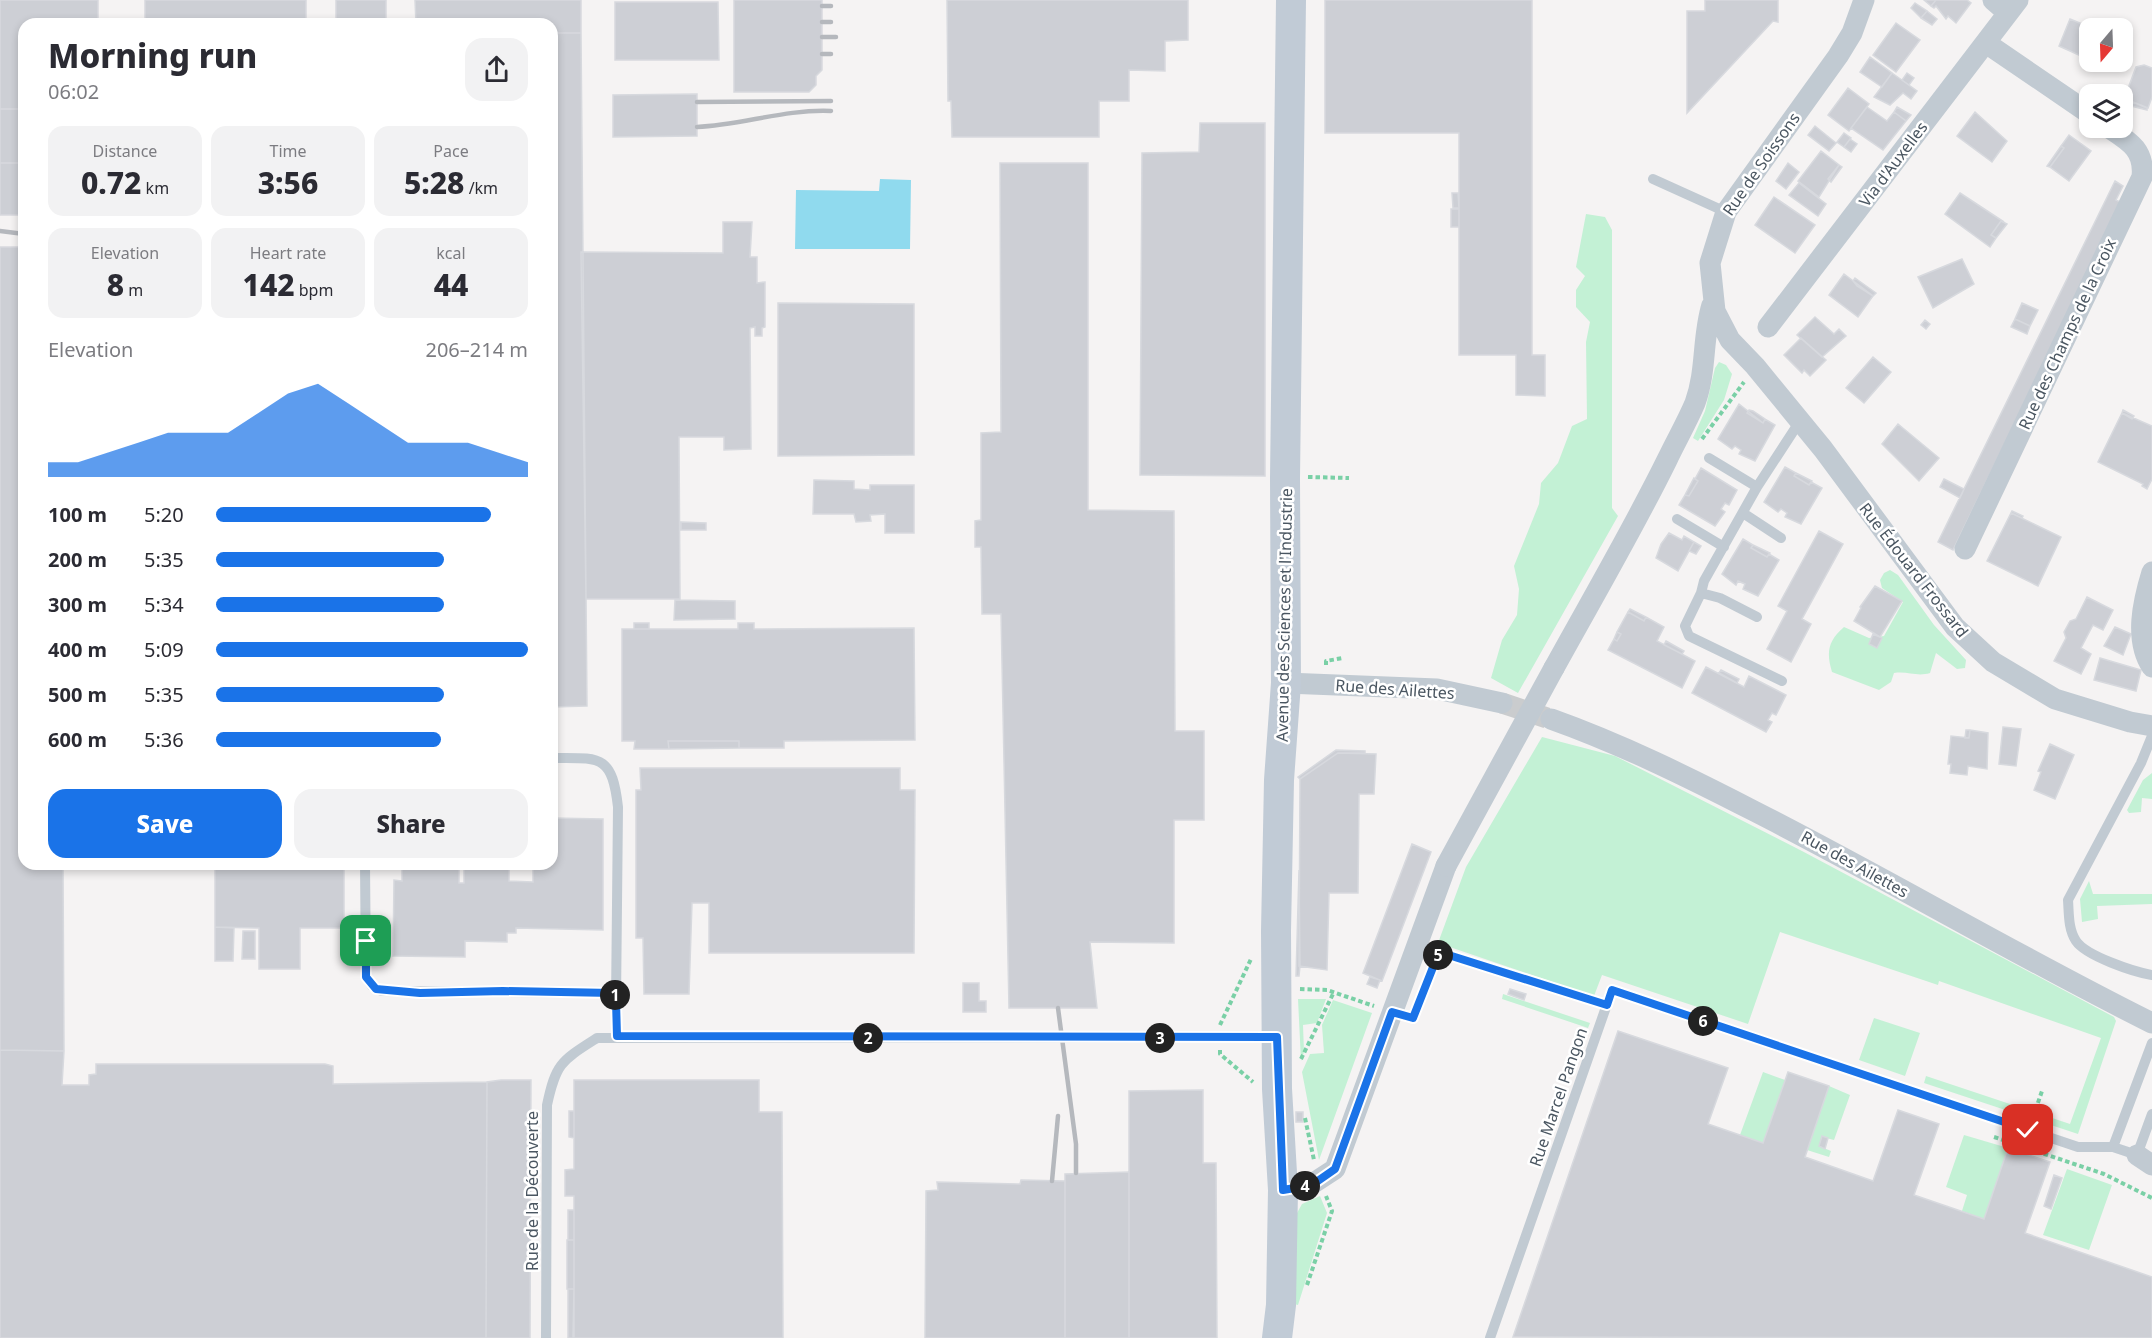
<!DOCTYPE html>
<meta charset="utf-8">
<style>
:root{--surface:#fff;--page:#f2f2f3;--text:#2b2b33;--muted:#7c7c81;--accent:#1a73e8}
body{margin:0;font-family:"Noto Sans",sans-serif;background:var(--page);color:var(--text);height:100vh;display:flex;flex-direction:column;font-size:22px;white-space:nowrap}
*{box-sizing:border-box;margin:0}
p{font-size:20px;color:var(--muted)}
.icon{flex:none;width:33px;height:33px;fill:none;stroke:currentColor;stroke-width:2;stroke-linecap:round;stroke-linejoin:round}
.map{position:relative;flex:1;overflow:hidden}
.panel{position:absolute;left:18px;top:18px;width:540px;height:852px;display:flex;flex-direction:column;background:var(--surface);border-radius:18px;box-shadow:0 3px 9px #0003}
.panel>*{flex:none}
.needle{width:39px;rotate:199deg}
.tools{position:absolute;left:2079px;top:18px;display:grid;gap:12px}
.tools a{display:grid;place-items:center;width:54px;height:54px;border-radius:12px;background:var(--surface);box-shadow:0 3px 9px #0003;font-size:30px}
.pin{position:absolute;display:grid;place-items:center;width:51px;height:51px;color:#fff;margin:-26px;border-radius:12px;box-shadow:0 3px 9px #0006}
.km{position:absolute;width:30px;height:30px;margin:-15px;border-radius:50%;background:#222;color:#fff;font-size:16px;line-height:30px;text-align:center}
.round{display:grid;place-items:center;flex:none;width:63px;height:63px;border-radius:18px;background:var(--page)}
.head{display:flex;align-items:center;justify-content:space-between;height:102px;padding:0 30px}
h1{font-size:33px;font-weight:800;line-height:45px}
.metrics{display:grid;grid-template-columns:repeat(3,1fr);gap:9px;height:102px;padding:6px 30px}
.metrics div{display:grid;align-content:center;border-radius:15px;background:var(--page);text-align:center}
.metrics b{font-size:30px;font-weight:800}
.metrics small{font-size:16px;font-weight:400}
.metrics p{font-size:16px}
.chart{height:168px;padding:12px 30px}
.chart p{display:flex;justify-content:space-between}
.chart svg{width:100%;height:108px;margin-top:6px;fill:var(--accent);opacity:.7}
.button{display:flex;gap:12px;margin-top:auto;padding:12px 30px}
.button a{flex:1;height:69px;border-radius:18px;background:var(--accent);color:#fff;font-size:24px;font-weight:800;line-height:69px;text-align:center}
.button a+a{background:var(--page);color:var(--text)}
ul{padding:0 30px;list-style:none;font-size:20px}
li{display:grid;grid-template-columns:96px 72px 1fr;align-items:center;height:45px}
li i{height:15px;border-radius:8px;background:var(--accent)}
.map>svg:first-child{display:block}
.green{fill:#c3f1d5}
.water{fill:#90daee}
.building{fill:#cdcfd5;stroke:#d7d9de;stroke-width:1.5}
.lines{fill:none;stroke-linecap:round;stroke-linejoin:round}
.street-tunnel{stroke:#caccce;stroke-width:21;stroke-dasharray:21 10;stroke-linecap:butt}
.path{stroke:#7ad0a6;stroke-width:4;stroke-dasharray:4.5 3;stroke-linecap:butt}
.lane{stroke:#c1cad2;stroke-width:10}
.street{stroke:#c1cad2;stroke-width:21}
.secondary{stroke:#c1cbd6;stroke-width:30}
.rail{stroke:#b5b8bd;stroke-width:4.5}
.street-bridge{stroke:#c1cad2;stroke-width:21}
.route-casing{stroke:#fff;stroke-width:12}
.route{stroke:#1a73e8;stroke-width:8}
.labels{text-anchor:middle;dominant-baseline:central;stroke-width:5;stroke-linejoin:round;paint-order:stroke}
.street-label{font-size:16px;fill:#4a5661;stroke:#fff}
</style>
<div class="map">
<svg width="2152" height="1338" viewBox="0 0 2152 1338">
<rect width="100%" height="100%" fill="#f5f3f3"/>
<path class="green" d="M1586,214L1605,217L1612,230V508L1618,516L1518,693L1491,678L1502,640L1517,615L1519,589L1514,566L1539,504L1541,483L1558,463L1572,426L1587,419L1586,342L1590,322L1576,307V290L1585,276L1576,267Z
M1719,362L1726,365L1732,374L1724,400L1698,441L1693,438L1705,411L1715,368Z
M1890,570L1898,575L1934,625L1966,660L1965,668L1957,669L1936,653L1930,673C1917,677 1908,671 1894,673L1891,682L1879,690L1832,672C1826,652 1828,641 1844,627L1869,638L1884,636L1903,602L1882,588L1880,580L1884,573Z
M1542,737L1615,756L1802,851L2114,1017L2116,1021L2078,1134L1924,1083L1926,1076L2070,1124L2101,1038L1939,981L1938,985L1780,932L1748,1024L1602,975L1594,996L1438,943L1466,867Z
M2152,773V799L2142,798L2141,812L2129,813L2127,810L2143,780Z
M2089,881L2093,894H2152V904L2097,906L2098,919L2082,922L2080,899Z
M1503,994L1590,1023L1588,1028L1502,999Z
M1298,999H1326L1317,1023L1303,1025L1304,1052L1301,1061Z
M1333,1000L1372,1013L1319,1160L1302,1072L1310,1054L1324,1053L1322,1025Z
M1874,1018L1920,1033L1905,1076L1859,1060Z
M1763,1072L1785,1080L1763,1143L1740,1135Z
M1829,1086L1850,1095L1834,1140L1822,1137L1819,1146L1831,1151L1829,1157L1807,1150Z
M1964,1135L2008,1148L1984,1219L1962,1211L1967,1195L1946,1187Z
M2067,1169L2112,1185L2089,1250L2043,1235Z
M1320,1196L1327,1213L1298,1305L1294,1304L1297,1213L1302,1204Z"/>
<path class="water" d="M880,179L911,180L910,249H795L796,190L879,191Z"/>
<path class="building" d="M0,0H98V24H24V109H0Z
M145,0H306V24H145Z
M336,0H386V24H336Z
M415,0H581V33H552V24H416Z
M734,0H822V70L816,76V85L809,92H734Z
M947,0H1188V40L1165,41V71L1129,70V101H1099V137H952L951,101H948Z
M1325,0H1532V355H1545V396L1516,395V355H1459V133H1325Z
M1705,0H1778V22L1773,21L1687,113V11H1705Z
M1924,0H1936L1931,6Z
M1936,0H1967L1971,3L1956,23L1948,16L1946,19L1936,6L1934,8L1931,6Z
M615,2H718L719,60H615Z
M1915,3L1927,11L1921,18L1911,8Z
M1927,11L1937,19L1932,25L1921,18Z
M2070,19L2092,28H2090V36L2081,56L2059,46Z
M1896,23L1920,40L1896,72L1873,55Z
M552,33H581L587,706L552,707Z
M1870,57L1892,73L1882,87L1860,72Z
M2144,65L2152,68V97L2148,108L2133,102L2131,106L2123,102L2136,67Z
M1892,73L1917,91L1911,99L1903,93L1890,105L1874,97Z
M1907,73L1914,78L1909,85L1902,80Z
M1848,88L1869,104L1849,131L1828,115Z
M697,94V136L613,137V95Z
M2133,102L2147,108V110L2131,106Z
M1867,107L1887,121L1894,112L1906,121L1883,150L1851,128Z
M1897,107L1911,115L1906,121L1894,112Z
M0,109H24V163H0Z
M1975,112L2007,141L1992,162L1957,136Z
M1200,123H1265V476L1140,475L1142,153L1199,152Z
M1815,126L1836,143L1829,151L1808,135Z
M1844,133L1851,138L1844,147L1837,142Z
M2069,135L2091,151L2069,181L2050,167L2064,148L2061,146Z
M1850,139L1857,144L1851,152L1844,147Z
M2061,146L2064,148L2050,167L2047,166Z
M1821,151L1839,165L1819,197L1798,181Z
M0,163H24V215H0Z
M1000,163H1088V510L1174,511L1175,731H1204V820H1174V943L1090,942L1097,1008H1009L1001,614H982L981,547H975V521L981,520V433L1001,432Z
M1788,163L1799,172L1786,189L1776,181Z
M1839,165L1842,167L1831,182L1828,179Z
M2115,181L2123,186L2116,200L2122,203L1953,550L1938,542Z
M1799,183L1826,204L1818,216L1789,195Z
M1452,193H1458L1459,208H1453Z
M1960,193L2004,222L2001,221L1991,235L1996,238L1990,247L1945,214Z
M1774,197L1815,225L1795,253L1755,225Z
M1451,209H1459V227H1451Z
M2001,221L2007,224L1996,238L1991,235Z
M723,222H752L750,257H757V283L765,282V327L762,328V336H755V327L750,328L751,449L724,450V437H679L680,599H586L581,252L723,253Z
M0,247H24V864H63L64,1051L0,1050Z
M1962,259L1974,284L1933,308L1918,277Z
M1844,274L1873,296L1858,317L1829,295Z
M1855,278L1876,293L1873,296L1857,286L1853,281Z
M778,303L914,304V455L778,456Z
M2022,303L2038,310L2030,326L2015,319Z
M1815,317L1834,334L1839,329L1846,336L1822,357L1797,335Z
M2015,319L2030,326L2027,334L2011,327Z
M1925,320L1930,324L1926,329L1921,325Z
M1801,338L1826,360L1810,376L1804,370L1802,373L1784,355Z
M1873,357L1891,372L1864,403L1846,388Z
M1739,404L1763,423L1765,419L1775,425L1755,461L1739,454L1741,450L1735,446L1732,449L1718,439Z
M1749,410L1753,411L1765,419L1763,423L1747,413Z
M2123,410L2134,416L2132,419L2122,413Z
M2122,413L2152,426V479L2147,489L2142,486L2143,484L2098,462Z
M1898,424L1939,458L1919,481L1882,444Z
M1785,467L1796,473L1794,476L1809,485L1811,482L1822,488L1801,524L1785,517L1787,513L1781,509L1778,512L1764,502Z
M1701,468L1737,490L1729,505L1725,503L1721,509L1725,512L1715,526L1679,505L1685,495L1689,496L1698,481L1695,479Z
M1796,473L1812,481L1809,485L1794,476Z
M1694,478L1698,481L1689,496L1685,495Z
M1944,479L1964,489L1960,498L1940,487Z
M814,480L854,481V489L870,490V485H914V533H885V514L870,515L871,521L856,522L854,514H813Z
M2012,511L2023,516L2022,518L2011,513Z
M2011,513L2061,537L2038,586L1987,561Z
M681,522L706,523V530H681Z
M1819,531L1843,544L1802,619L1811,624L1791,662L1767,649L1787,611L1778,606Z
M1669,533L1682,540L1684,536L1694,542L1678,571L1656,558L1661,544Z
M1743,539L1753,545L1751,548L1767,557L1769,554L1779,560L1758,596L1743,589L1745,584L1738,581L1736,585L1722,574Z
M1694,542L1701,546L1696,554L1689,551Z
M1753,545L1770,553L1767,557L1751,548Z
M1875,586L1902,601L1880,637L1854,621L1861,608L1860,607Z
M2087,597L2113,610L2103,630L2093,625L2081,648L2091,654L2081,674L2054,661L2066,638L2064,632L2070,621L2076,619Z
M675,600L735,601V619L674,620Z
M1630,609L1646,617L1644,621L1628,612Z
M1628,612L1644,621L1646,617L1664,627L1657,641L1695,661L1682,688L1608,650L1614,639L1617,641L1621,634L1617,632Z
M634,623H649V629H634Z
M738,623H754V629L914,628L915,740L784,741V748H739V741H668L669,749H634L635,741H622V629H738Z
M2115,627L2131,634L2123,655L2104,646Z
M1617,632L1621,634L1617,641L1614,639Z
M1873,634L1882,638L1877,648L1869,644Z
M1666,641L1684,651L1682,654L1664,645Z
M2100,658L2141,670L2136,691L2094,680Z
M1706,667L1744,687L1749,676L1786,695L1776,715L1772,713L1768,720L1772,722L1766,732L1692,693Z
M1721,670L1739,679L1737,683L1719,673Z
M2003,727L2021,729L2016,766L1999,764Z
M1966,730H1970L1969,738H1965Z
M1970,730L1988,733L1987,769L1968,766L1967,775L1950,773L1951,764H1948L1951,736L1969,738Z
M668,741H739V748L669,749Z
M2050,744L2074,755L2055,799L2034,790L2041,772L2038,771Z
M1336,750L1365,751V753H1338L1300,779L1298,777Z
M1338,753L1376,754L1374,794H1359L1358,893H1329L1327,970L1299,966L1300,779Z
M640,768H900V790H915L914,953H709V903H692L689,994H644L643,938H636V790H641Z
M552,818L603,819V930L516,928V933H507V942L465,941V957L393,956L394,880L402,881V864H459V883H464V864H509V881L533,882V864H552Z
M1412,844L1431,852L1382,981L1363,973Z
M215,864H344V928H300V969H259V928L215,927Z
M1299,870L1300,966L1299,976H1296Z
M215,927L234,928L233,961H215Z
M243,931H255V959H242Z
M1370,977L1380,980L1377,988L1367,984Z
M963,983H979V1001H986V1012H963Z
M1510,989L1526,994L1524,1000L1508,994Z
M1618,1031L1728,1068L1708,1124L1763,1143L1788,1072L1829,1086L1805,1157L1873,1181L1898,1110L1939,1124L1914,1195L1984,1219L2008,1148L2050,1162L2025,1233L2152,1277V1338L1513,1337Z
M0,1050L64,1051L62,1085H89V1075L96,1074V1064H325L333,1066V1084L487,1082L486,1338H0Z
M501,1080H531L530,1338H486L487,1082Z
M574,1080H759V1112H782L783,1338H574V1196H565V1170L574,1169Z
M1203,1090V1163H1216L1217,1338H1129V1091Z
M569,1111H574V1138L569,1137Z
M1296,1112H1303V1122H1296Z
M1822,1136L1828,1138L1825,1149L1819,1146Z
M1129,1172V1338H1065V1174Z
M2054,1175L2062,1178L2051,1209L2044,1206Z
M1021,1180L1065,1181V1338H925L926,1191L938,1190L937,1182L1020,1184Z
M568,1210H574V1240H568Z
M567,1240H574V1289H567Z
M568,1289H574L573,1338H568Z"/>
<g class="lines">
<path class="street-tunnel" d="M1502,703L1547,718"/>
<path class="path" d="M1702,439L1744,382
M1308,477L1349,478
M1326,665V661L1343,658
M1300,989L1327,990L1374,1006
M1420,1002L1439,952L1595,1002
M1220,1025L1251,959
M1220,1050V1054L1253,1082
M1301,1059L1334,992
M2033,1117L2042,1091
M1305,1118L1314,1160
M1994,1137L2104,1174L2152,1198
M1307,1285L1332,1211L1326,1196"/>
<path class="lane" d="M1653,179L1726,212
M1709,458L1757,487
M1743,513L1781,538
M1677,519L1724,547
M1701,593L1720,598L1757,617
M1782,681L1689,636L1685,626L1701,593L1704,581L1757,487L1800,421
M2152,736L2141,763L2068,900C2069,913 2068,929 2076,941C2086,956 2134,972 2152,975
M552,758C600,758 612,754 618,807L616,1001
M365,864L366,977L372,986L381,991L613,993L616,1001L617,1036
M2113,1147L2152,1043
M546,1338L547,1105C556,1063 561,1061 597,1038L1276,1037
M1490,1338L1612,990L2078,1147H2113L2137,1155L2152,1114"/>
<path class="street" d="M1864,0L1852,33L1838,56L1726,212L1710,263L1715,311L1730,340L1755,366L1823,449L1955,627L1993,662L2055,699L2130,722L2152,726
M1993,0L2008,13
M1986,43L2090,114
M1768,327L2018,0
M1965,549L2142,177C2145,150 2129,141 2109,128
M2152,572C2143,601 2134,640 2152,667
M1554,668C1592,599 1632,531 1667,460C1676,441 1687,422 1695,403C1707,370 1702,337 1712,305
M1286,683L1437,689L1502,703
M1551,719C1621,744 1688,777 1754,811C1888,879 2017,956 2152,1023
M2137,1155L2152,1165
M1283,1190L1312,1184L1335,1169L1446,866"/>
<path class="secondary" d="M1277,1338L1281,1305L1283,1190L1277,1089L1276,931L1279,780L1286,683L1285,478L1291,0"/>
<path class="rail" d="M822,6H831
M822,22H831
M822,37H836
M822,54H831
M697,102L831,101
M697,127C742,125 785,109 831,111
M0,231L24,234
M1058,1008L1076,1144V1173
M1052,1181L1058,1116"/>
<path class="street-bridge" d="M1446,866L1554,668"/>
</g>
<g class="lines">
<defs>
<path id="route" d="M366,941V977L376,989L420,993L503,991L613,993L616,1001L617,1036L1277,1037L1283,1190L1312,1185L1335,1169L1392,1012L1413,1018L1439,952L1607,1005L1612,990L2028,1130"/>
</defs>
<use href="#route" class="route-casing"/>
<use href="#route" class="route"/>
</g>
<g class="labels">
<g class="street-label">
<text transform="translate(1761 164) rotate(-55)">Rue de Soissons</text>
<text transform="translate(1893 164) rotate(-53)">Via d'Auxelles</text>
<text transform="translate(2067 334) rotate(-65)">Rue des Champs de la Croix</text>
<text transform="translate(1914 570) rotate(52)">Rue Édouard Frossard</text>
<text transform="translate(1284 615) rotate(-89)">Avenue des Sciences et l'Industrie</text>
<text transform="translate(1395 689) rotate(4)">Rue des Ailettes</text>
<text transform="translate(1855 864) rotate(29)">Rue des Ailettes</text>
<text transform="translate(1558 1097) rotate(-71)">Rue Marcel Pangon</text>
<text transform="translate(532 1191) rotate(-90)">Rue de la Découverte</text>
</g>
</g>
</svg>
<div class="tools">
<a><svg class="needle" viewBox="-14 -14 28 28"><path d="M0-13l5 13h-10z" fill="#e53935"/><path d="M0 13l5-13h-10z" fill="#7c7c81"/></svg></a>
<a><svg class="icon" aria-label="layers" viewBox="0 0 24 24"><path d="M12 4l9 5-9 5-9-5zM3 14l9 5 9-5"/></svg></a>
</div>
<div class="pin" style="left:366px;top:941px;background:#1e9e55"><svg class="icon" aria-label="arrive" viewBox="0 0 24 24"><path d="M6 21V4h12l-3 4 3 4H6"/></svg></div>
<div class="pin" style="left:2028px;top:1130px;background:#d93025"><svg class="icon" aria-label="check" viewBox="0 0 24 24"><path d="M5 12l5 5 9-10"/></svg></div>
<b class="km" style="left:615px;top:995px">1</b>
<b class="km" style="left:868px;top:1038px">2</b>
<b class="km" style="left:1160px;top:1038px">3</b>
<b class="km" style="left:1305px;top:1186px">4</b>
<b class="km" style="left:1438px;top:955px">5</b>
<b class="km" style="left:1703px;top:1021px">6</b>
<section class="panel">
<div class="head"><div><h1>Morning run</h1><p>06:02</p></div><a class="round"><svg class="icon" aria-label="share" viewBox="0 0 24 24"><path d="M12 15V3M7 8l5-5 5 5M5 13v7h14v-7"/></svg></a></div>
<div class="metrics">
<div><p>Distance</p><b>0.72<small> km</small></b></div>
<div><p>Time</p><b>3:56</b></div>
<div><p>Pace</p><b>5:28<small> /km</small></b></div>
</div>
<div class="metrics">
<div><p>Elevation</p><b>8<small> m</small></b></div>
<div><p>Heart rate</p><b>142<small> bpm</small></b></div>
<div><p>kcal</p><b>44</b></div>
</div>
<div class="chart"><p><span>Elevation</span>206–214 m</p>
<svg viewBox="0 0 160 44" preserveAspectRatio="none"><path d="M0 44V38L10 38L20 34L30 30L40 26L50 26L60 26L70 18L80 10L90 6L100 14L110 22L120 30L130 30L140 30L150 34L160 38V44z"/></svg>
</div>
<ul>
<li><b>100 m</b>5:20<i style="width:88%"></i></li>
<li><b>200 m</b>5:35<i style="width:73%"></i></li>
<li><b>300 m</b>5:34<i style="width:73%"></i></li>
<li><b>400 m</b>5:09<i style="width:100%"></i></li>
<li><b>500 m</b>5:35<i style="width:73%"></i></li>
<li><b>600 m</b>5:36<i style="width:72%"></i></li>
</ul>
<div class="button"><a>Save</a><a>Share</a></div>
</section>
</div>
